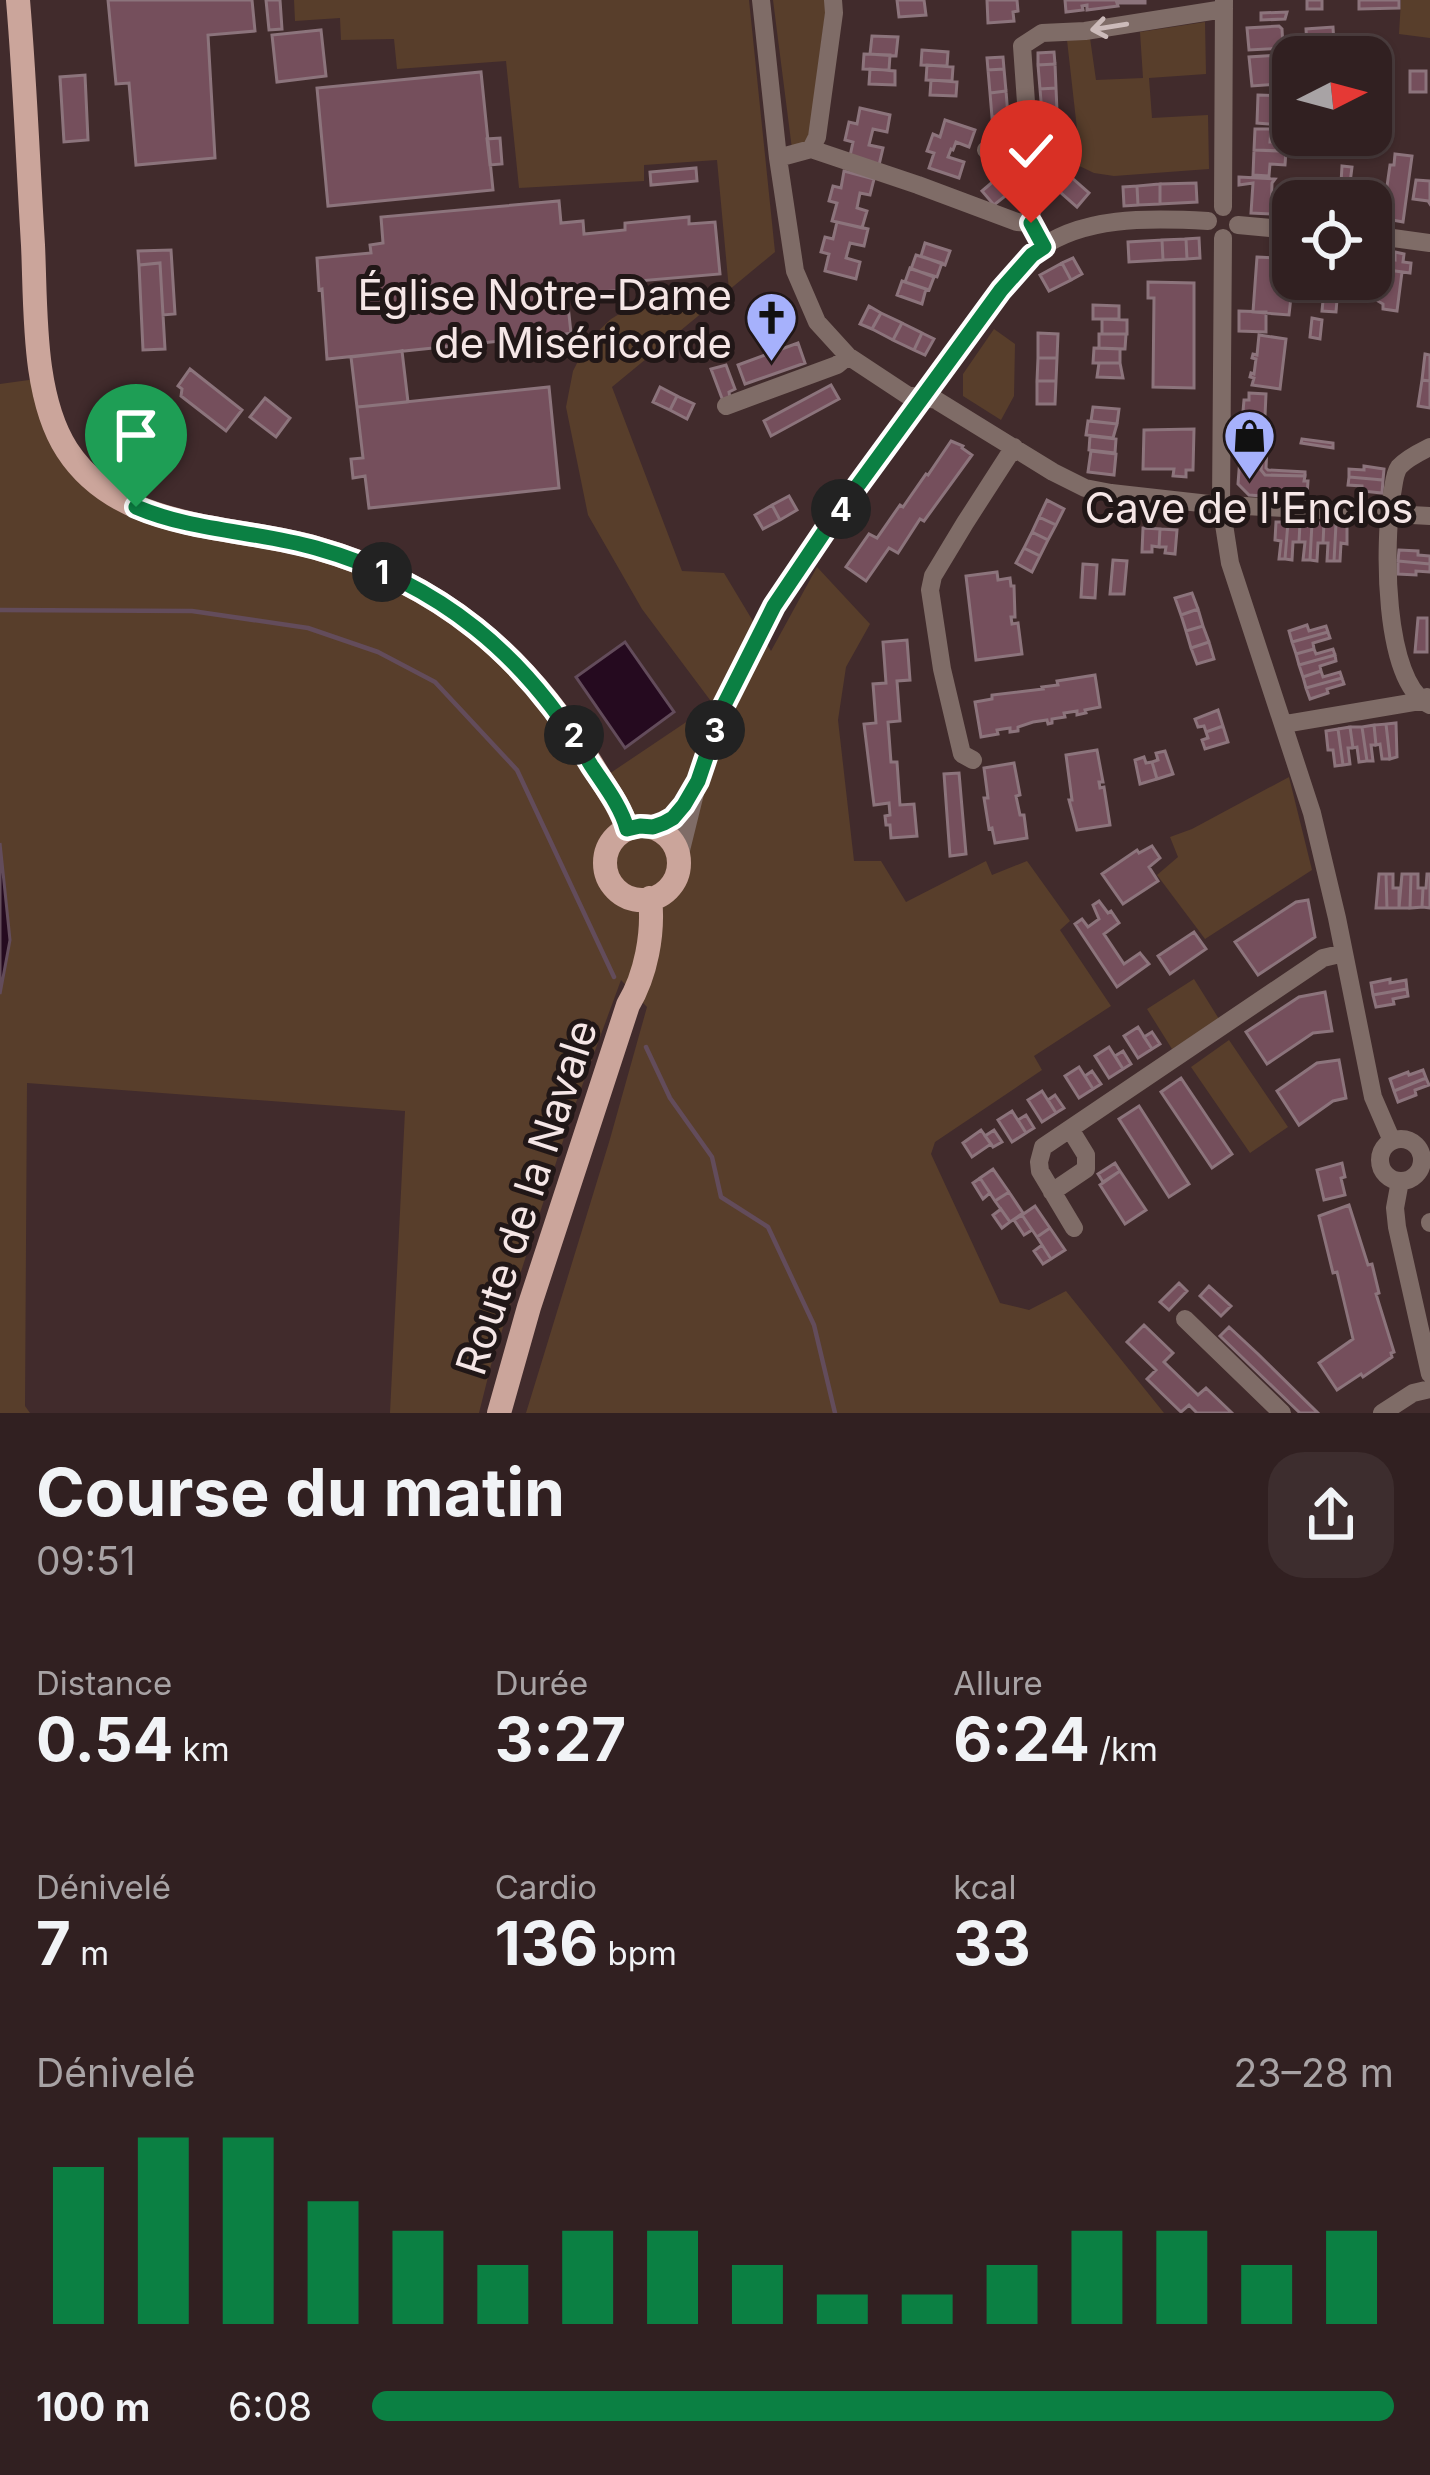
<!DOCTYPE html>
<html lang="fr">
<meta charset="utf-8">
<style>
:root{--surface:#312021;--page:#3d2d2e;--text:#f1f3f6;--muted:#a8a3a5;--line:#4c3e3f;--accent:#0b8043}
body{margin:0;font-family:Inter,sans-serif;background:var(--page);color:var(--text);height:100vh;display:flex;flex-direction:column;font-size:45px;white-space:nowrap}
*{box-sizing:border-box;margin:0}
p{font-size:39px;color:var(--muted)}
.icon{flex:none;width:66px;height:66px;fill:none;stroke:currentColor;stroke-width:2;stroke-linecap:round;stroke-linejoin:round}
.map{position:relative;height:1413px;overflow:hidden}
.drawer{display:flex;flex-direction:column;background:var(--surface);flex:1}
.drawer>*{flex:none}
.needle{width:78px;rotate:84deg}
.controls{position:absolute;left:1272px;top:36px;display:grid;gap:24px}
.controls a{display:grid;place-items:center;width:120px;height:120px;border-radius:24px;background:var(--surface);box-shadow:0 3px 9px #0004,0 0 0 3px var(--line);font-size:60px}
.pin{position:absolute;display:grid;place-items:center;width:102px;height:102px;color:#fff;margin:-123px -51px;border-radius:50% 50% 50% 0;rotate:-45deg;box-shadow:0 0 12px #0007}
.pin .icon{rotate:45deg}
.km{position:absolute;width:60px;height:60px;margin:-30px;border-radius:50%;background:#222;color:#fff;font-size:33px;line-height:60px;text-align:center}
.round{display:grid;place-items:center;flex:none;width:126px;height:126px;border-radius:36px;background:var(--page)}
.summary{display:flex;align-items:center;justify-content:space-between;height:204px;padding:0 36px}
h1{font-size:66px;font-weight:700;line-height:90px}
.metrics{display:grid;grid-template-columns:repeat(3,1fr);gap:18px;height:204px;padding:12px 36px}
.metrics div{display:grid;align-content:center}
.metrics b{font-size:60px;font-weight:700}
.metrics small{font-size:33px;font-weight:400}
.metrics p{font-size:33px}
.chart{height:336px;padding:24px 36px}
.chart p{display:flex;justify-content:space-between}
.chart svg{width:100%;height:216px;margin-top:12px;stroke:var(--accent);stroke-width:6}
ul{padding:0 36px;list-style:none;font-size:39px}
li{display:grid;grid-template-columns:192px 144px 1fr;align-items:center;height:90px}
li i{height:30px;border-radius:15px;background:var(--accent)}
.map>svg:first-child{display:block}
.green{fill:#583e2b}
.water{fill:#250a1f;stroke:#634c5b;stroke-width:3}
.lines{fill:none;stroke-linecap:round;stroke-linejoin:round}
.stream{stroke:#634c5b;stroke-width:4.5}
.building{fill:#754f5c;stroke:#8c747c;stroke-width:3}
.minor{stroke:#7f6c67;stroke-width:18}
.major{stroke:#cba59b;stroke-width:24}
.oneway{stroke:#ccbbba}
.route-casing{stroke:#fff;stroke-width:24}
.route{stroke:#0b8043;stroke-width:15}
.labels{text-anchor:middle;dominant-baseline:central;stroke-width:10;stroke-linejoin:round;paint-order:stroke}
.poi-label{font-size:42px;fill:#f5e6e6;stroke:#211717;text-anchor:end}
.street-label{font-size:42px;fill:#f5e6e6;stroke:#211717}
</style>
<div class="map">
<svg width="1430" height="1413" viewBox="0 0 1430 1413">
<rect width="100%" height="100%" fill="#412b2c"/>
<path class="green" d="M294,0H749L775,252L729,290L717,160L644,165V181L519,188L506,61L397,69L394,39L341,40L340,18L295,21Z
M773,0H827L808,143L792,149Z
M1401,0H1430V38L1399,34Z
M1205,22L1206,74L1149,78L1152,118L1208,115L1209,169L1114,176L1094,173L1069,161L1067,143L1037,147V132L1077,129L1067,40L1090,38L1096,80L1143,78L1140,32Z
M720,298L612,387L682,571L724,573L771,651L817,567L870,624L846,667L838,720L854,861H881L906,902L986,861L992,875L1027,861L1070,921L1060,930L1111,1006L1034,1056L1042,1070L935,1142L931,1154L1000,1303L1029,1310L1066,1291L1164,1413H526L610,1139L647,1007L621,980L571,1116L491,1365L479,1413H390L405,1111L27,1083L25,1406L30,1413H0V994L10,940L0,843V384L36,379L111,499L310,553L382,578L441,613L542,702L594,784L713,704L642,609L588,515L566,407L573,371L589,340L611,319L639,302Z
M994,329L1015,344L1014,396L1001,420L963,396V374Z
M1289,777L1312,870L1205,939L1157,875L1178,857L1170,837L1192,829Z
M1194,979L1219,1019L1172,1049L1147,1009Z
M1229,1040L1288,1127L1250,1153L1191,1067Z"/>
<path class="water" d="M625,642L674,712L625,748L576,677Z
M0,843L10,940L0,994Z"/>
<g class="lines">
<path class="stream" d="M0,610L192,611L308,628L378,652L435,682L517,770L614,977
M646,1047L670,1098L712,1157L721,1197L768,1227L814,1325L835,1413"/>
</g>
<path class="building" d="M108,0H252L255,31L208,35L215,158L136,165L129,83L116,84Z
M266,0H280L282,29L269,30Z
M897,0H924L926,15L899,17Z
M987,0H1017L1018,11L1013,12L1014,21L988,23Z
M1065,0H1145V3H1117L1118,6L1087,10V5L1082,6L1083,10L1066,12Z
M1307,0H1322V9H1307Z
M1359,0H1399V8L1359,9Z
M1287,12L1285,19L1261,20V13Z
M1279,26L1282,29L1283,48L1249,50L1247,28Z
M1333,27L1334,44L1307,46L1306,29Z
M321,30L326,76L277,82L272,35Z
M872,36L898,37L896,56L870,54Z
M1369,47L1389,48L1386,87L1371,86V57H1366Z
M922,50L948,52L947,66L921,65Z
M1054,52L1055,64L1038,65V53Z
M1309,53V57H1293V83L1252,86L1249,57Z
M864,54L890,55L889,70L863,69Z
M1003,57L1004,69L988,70L987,58Z
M1055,64L1056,88L1040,89L1038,65Z
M927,65L953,67L952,81L926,80Z
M870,69L895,71V85L869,84Z
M1004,69L1006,91L990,93L988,70Z
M1410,71H1426V92H1410Z
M481,72L493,190L328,206L317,88Z
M85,75L88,140L64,142L60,77Z
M931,80L957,82L956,96L930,95Z
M1056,88L1057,111L1042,113L1040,89Z
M1006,91L1008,116L992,117L990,93Z
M1258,95L1282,96L1281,125L1257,123Z
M860,108L890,115L887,132L873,129L869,145L883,148L879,165L850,156L853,142L845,140L849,122L857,124Z
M1057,111L1058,123L1042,124V113Z
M1008,116L1009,127L993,129L992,117Z
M945,120L975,130L969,147L956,142L953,150L951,149L948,157L964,162L959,178L929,168L934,153L927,151L933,134L940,137Z
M1255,129H1271L1270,142H1278V151L1254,150Z
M500,138L502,164L490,165L487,139Z
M1254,150L1286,151L1285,165L1270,164L1269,176L1253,175Z
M1395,154L1412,156L1403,222L1387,219L1390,194L1386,193L1390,165H1394Z
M1342,166L1352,167L1350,183H1341Z
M1010,167L1023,181L1014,189L1002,174Z
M696,168L697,181L651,185L650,172Z
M1062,169L1071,177L1059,191L1050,183Z
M844,171L874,179L870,195L860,193L857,208L867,211L862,228L832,221L837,203L829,201L833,186L841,188Z
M1002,174L1014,189L994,205L982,191Z
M1071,177L1089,193L1077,207L1059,191Z
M1239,177L1275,179L1272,183L1271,214L1251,213L1253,183L1239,185Z
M1416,180L1430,181V204L1428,201L1413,199Z
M1196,183L1197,202L1160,204V184Z
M1160,184V204L1138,205L1137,186Z
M1372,184L1382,185L1381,199L1370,198Z
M1137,186L1138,205L1124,206L1123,187Z
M1339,192L1362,193V201H1339Z
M559,201L561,223L583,221L584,234L625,230V223L689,217V224L715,222L720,274L626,282L627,290L588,293V285L566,287L571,333L555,336L556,344L549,345L548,336L327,359L322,289L319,290L317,258L371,253L370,245L383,243L381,217Z
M837,222L868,229L864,246L850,243L846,258L860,262L856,279L825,271L829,254L821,252L825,237L833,239Z
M1199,238L1200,258L1187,259L1186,239Z
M1186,239L1187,259L1163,260L1162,240Z
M1162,240L1163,260L1129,262L1128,242Z
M925,243L950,251L945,265L921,256Z
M171,250L175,314L163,315L160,263L139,265L138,251Z
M1395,252L1404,254L1403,262L1411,263L1410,273L1381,269L1383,258L1395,260Z
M916,255L942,263L937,277L911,269Z
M1257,257L1293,259V279H1325V285L1286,281L1285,296L1291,297L1289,315L1253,312Z
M1073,258L1082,274L1071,280L1062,263Z
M160,263L165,349L143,350L139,265Z
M1062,263L1071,280L1049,291L1040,275Z
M910,268L934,277L929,290L905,282Z
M1381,269L1402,272L1397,311L1383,309V304L1378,301Z
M1325,279H1351L1350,288L1338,287L1336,312L1322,311Z
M902,281L926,289L922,304L897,295Z
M1148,282L1194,283V388L1153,387L1154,298H1148Z
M1093,305L1119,306V319H1093Z
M869,306L881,313L872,329L860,324Z
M1239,311L1266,312V332L1239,331Z
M881,313L902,323L893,340L872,329Z
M1312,318L1322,320L1320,339L1310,337Z
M1102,319L1127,320V334H1102Z
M902,323L922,333L914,350L893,340Z
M922,333L934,339L925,355L914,350Z
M1038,333L1058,334L1057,358H1038Z
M1099,334H1126L1125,349L1099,348Z
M1259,335L1286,339L1280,389L1252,385L1254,378L1250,377L1251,373L1254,374L1256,359L1252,358L1253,354L1257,355Z
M798,343L805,363L745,384L738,365Z
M1094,348L1120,349V363H1093Z
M402,351L408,402L357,407L351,357Z
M1425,354L1430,355V381L1422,380Z
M1038,358H1057L1056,381H1037Z
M1099,363H1120L1123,378L1097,377Z
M726,365L735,389L729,392L730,398L723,401L711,369Z
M190,369L242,410L226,431L181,396L182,389L178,386Z
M1422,380L1430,381V408L1418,406Z
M1037,381H1056L1055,404H1037Z
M831,385L839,399L771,436L764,421Z
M549,387L559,488L369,508L365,476L353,478L351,459L363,458L357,407Z
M660,387L677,396L670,410L653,402Z
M1249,393L1266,394L1264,438L1241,434L1244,400H1249Z
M677,396L694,404L687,419L670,410Z
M265,398L290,418L276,437L250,417Z
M1093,407L1119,409L1117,424L1091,421Z
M1088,421L1117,424L1113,438L1086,435Z
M1194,429L1193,470H1186V477L1173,476L1174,469H1143L1144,430Z
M1090,436L1116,439L1115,453L1089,450Z
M1302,439L1333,443V448L1301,443Z
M951,441L963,446L962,448L972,455L924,521L920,519L898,553L889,548L866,581L846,567L869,534L877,538L900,505L903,507L926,474L928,475Z
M1245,441L1258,442V445L1263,446L1261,470L1265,475L1305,476L1304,481H1308L1307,495L1304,494V499L1249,495L1238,484L1241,445H1244Z
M1263,446L1267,447L1266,468L1268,470L1305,472V476L1265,475L1261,470Z
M1091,451L1116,454L1114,475L1088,472Z
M1364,466L1384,469L1383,480L1349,477V469L1364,470Z
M1349,477L1383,480L1382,493L1362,491V486L1348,485Z
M789,496L797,510L780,520L772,505Z
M1047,500L1064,509L1056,525L1039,517Z
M772,505L780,520L763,529L755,515Z
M1039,517L1056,525L1048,540L1032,532Z
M1276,522H1288L1285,559H1279L1281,541L1275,540Z
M1288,522L1300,523L1299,542H1293L1292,560L1285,559Z
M1300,523H1312L1310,560H1303L1305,542H1299Z
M1312,523H1324L1323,543H1318L1317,561L1310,560Z
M1324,523L1336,524L1334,561H1327L1328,543H1323Z
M1336,524L1347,525V544L1341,543L1340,561H1334Z
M1143,528L1160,529L1159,547L1152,546V552H1142Z
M1160,529L1177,530L1175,554L1165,553L1166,547H1159Z
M1032,532L1048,540L1040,556L1024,548Z
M1024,548L1040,556L1032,572L1016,563Z
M1399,550L1418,551V555L1430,556V564L1398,561Z
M1113,560L1127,561L1124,594H1110Z
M1398,561L1430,564V572L1416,571V575L1398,574Z
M1083,564L1097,565L1095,598L1081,597Z
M997,572L998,580L1010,578L1011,586H1014L1015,617H1011L1012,624L1018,623L1022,654L976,660L966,576Z
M1192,593L1198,609L1181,615L1175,598Z
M1198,609L1203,626L1186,631L1181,615Z
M1418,618H1427V652H1415Z
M1307,625L1309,631L1326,626L1328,632L1292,642L1289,631Z
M1203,626L1209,642L1191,648L1186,631Z
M1328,632L1330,638L1313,643L1314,649L1296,654L1292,642Z
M907,640L910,680L897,681L900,721L888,722L891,762H897L900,805L914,804L917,836L891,838L890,825H886L885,816L890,815L889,803L874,805L864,724L876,723L873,684L886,683L883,642Z
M1209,642L1214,659L1197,664L1191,648Z
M1314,649L1316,654L1333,649L1335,655L1299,665L1296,654Z
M1335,655L1336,661L1320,666L1321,671L1303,677L1299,665Z
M1321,671L1323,677L1340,672L1342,678L1306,688L1303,677Z
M1095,675L1100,707L1085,710L1086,713L1077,715V711L1064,713L1065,717L1052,719V723L1048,724L1047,720L1033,722L1018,727V731L1010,732V728L1003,729L997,730L998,734L981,737L975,702L992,699V695L1043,689L1042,687L1058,685L1057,681Z
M1342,678L1344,684L1327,689L1328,693L1310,699L1306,688Z
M1218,710L1223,726L1206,732L1204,726L1198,727L1195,719Z
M1396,723L1397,757L1390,759L1386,724Z
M1386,724L1390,759H1382L1380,744L1376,745L1374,725Z
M1374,725L1376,745H1371L1373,761H1367L1362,727Z
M1223,726L1228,742L1205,749L1202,740L1208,738L1206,732Z
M1350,727L1353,748H1348L1350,764L1343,765L1338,729Z
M1350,727H1362L1367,761L1359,762L1357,747L1353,748Z
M1338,729L1343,765L1335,766L1333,750H1328L1326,731Z
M1097,750L1103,782H1099L1100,788L1104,787L1110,825L1077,830L1069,800H1072L1066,755Z
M1165,751L1173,774L1157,779L1152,762L1158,760L1156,753Z
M1144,757L1146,763L1152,762L1157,779L1140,784L1135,760Z
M1014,763L1020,795L1016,796L1020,815H1024L1027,838L995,843L992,828L989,829L984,798H988L984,768Z
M959,773L966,854L950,856L944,774Z
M1152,846L1160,858L1149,867L1158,881L1123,904L1102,874L1137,850L1139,853Z
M1379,874H1386L1387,908H1376Z
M1386,874H1393V888H1399V908H1387Z
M1402,874H1411L1410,908H1399Z
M1411,874H1418V888H1423L1422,907L1410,908Z
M1427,874H1430V908L1422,907L1423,888H1426Z
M1308,900L1315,937L1258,975L1235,942L1296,902Z
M1099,901L1108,913L1111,911L1119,923L1104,934L1124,964L1140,953L1149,964L1117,987L1075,924L1082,919L1088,927L1099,919L1093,905Z
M1194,932L1206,949L1170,974L1158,956Z
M1390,979V983L1406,980L1407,989L1373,995L1371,983Z
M1407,989L1408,996L1393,999L1394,1004L1376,1007L1373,995Z
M1325,992L1332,1031L1313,1033L1267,1064L1246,1032L1299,997Z
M1138,1027L1152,1049L1138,1058L1124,1036Z
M1152,1032L1160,1044L1152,1049L1144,1037Z
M1109,1047L1123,1069L1109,1078L1095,1056Z
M1123,1051L1131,1064L1123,1069L1115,1056Z
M1339,1060L1346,1098L1333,1101L1299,1125L1277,1091L1317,1063Z
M1079,1067L1093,1089L1079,1098L1065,1076Z
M1423,1070L1426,1078L1394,1091L1390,1079L1408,1072L1409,1075Z
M1092,1071L1101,1084L1093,1089L1085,1076Z
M1181,1078L1232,1154L1212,1168L1161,1092Z
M1426,1078L1429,1085L1415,1090L1416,1095L1398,1102L1394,1091Z
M1042,1091L1056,1113L1042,1122L1028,1100Z
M1055,1095L1064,1108L1056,1113L1048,1100Z
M1139,1106L1189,1184L1169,1197L1119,1119Z
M1012,1111L1026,1133L1012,1142L998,1120Z
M1026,1115L1034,1128L1026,1133L1018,1120Z
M981,1130L991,1144L972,1157L963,1143Z
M994,1130L1002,1142L993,1147L985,1136Z
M1115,1163L1120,1171L1103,1182L1098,1174Z
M1342,1163L1345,1177L1341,1178L1345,1195L1324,1200L1317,1170Z
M993,1169L1009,1192L995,1201L980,1178Z
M1120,1171L1146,1210L1125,1224L1100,1185Z
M980,1178L990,1193L983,1199L973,1183Z
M1009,1192L1023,1213L1010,1222L995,1201Z
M1349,1205L1368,1265L1372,1264L1379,1293L1376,1294L1394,1352L1391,1353L1392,1357L1363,1377L1361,1374L1337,1390L1319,1363L1353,1339L1337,1272L1333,1273L1319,1216Z
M1035,1206L1050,1228L1037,1237L1022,1215Z
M1001,1209L1010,1222L1002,1228L993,1215Z
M1022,1215L1032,1230L1024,1235L1014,1220Z
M1050,1228L1065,1250L1051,1259L1037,1237Z
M1042,1245L1051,1259L1043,1264L1034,1251Z
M1179,1283L1187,1291L1169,1310L1160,1302Z
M1209,1286L1231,1306L1221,1316L1200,1296Z
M1144,1325L1173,1353L1164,1362L1198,1395L1206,1388L1232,1413H1197L1189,1405L1181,1412L1147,1379L1156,1370L1127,1342Z
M1229,1327L1258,1354L1318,1413H1300L1220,1336Z"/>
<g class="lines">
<path class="minor" d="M761,0L778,158L795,271L817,322L848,356L907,395L936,400L1053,472L1085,488L1111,493L1209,504L1430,516
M811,149L918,185L1017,222L1031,223
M986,150L1028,145
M778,158L811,149L817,137L834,13L833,0
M1223,207L1224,0
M1238,225L1293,230
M1371,235L1430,243
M1223,238L1221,505L1230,563L1312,813L1337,918L1373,1097L1392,1141
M1044,247L1031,223L1033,201L1022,46L1042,33L1085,31L1224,9
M726,406L837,365L848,356
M1430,447C1420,452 1407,458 1399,467C1394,474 1394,485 1392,494C1384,539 1382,683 1430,705
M1285,724L1421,701L1427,697
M973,760L962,754L942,669L930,590L933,576L965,523L1014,447
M653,827L673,818L692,790
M679,858L698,781L723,708L774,606L826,528L1001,290C1011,278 1021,264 1033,254C1078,215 1152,218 1208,221
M1380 1160a21 21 0 1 1 42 0a21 21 0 1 1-42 0Z
M1400,1181L1395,1208L1397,1227L1430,1374
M1052,1192L1086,1169V1155L1070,1129
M1430,1222V1223
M1074,1228L1040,1171L1039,1162L1043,1147L1323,958L1344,953
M1185,1319L1282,1413
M1382,1413L1413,1393L1430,1389"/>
<path class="major" d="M18,0C25,82 28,164 33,245C36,308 32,396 67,450C120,532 230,524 313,547C439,582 526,655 592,765C604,785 621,807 627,829
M605 863a37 37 0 1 1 74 0a37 37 0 1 1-74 0Z
M499,1413L529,1307L628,1005C646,975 654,933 650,898"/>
</g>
<defs><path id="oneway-shaft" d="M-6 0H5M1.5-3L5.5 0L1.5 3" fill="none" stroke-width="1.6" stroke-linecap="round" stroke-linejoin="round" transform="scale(3)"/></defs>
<use class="oneway" href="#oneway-shaft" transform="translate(1109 27) rotate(171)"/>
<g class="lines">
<defs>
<path id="route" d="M136,507C192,531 256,531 316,548C440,583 526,655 591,765C604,785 621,806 627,829L640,826L653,827L664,823L673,818L684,805L698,781L723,707L774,606L826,529L1001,290L1032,255L1044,247L1031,223"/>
</defs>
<use href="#route" class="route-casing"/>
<use href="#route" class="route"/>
</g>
<defs>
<symbol id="church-pin" viewBox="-11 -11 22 30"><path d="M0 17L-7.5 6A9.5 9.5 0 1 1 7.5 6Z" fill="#a6b1fc" stroke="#211717"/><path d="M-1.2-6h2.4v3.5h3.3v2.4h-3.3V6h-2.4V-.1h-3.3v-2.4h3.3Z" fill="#111"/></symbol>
<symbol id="shop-pin" viewBox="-11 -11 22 30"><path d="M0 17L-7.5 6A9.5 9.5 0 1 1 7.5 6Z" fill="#a6b1fc" stroke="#211717"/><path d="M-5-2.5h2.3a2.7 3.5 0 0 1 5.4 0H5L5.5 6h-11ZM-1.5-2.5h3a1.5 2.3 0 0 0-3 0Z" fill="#111"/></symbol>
</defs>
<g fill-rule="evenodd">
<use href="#church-pin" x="742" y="288" width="59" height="81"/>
<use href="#shop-pin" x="1220" y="406" width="59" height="81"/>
</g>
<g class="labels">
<g class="poi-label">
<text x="732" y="294">Église Notre-Dame<tspan x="732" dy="48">de Miséricorde</tspan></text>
<text x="1249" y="507" text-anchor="middle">Cave de l'Enclos</text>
</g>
<g class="street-label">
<text transform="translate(526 1197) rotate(-72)">Route de la Navale</text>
</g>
</g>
</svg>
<div class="controls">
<a><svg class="needle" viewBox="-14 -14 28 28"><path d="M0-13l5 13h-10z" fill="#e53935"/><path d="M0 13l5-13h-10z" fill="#a8a3a5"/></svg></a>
<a><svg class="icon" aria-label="locate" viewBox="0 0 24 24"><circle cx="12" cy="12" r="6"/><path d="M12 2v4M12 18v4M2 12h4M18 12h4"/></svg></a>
</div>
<div class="pin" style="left:136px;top:507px;background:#1e9e55"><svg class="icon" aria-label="arrive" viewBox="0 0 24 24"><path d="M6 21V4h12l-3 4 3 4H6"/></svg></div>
<div class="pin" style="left:1031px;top:223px;background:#d93025"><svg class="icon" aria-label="check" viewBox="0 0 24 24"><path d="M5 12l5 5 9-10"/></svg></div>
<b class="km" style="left:382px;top:572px">1</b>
<b class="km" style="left:574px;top:735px">2</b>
<b class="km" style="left:715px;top:730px">3</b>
<b class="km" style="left:841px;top:509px">4</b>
</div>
<section class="drawer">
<div class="summary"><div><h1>Course du matin</h1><p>09:51</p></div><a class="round"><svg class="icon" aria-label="share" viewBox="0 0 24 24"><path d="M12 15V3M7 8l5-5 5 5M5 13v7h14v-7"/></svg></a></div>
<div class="metrics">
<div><p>Distance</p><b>0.54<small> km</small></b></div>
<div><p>Durée</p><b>3:27</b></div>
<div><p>Allure</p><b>6:24<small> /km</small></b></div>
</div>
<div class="metrics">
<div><p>Dénivelé</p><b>7<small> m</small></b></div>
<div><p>Cardio</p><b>136<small> bpm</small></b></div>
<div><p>kcal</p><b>33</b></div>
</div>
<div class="chart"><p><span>Dénivelé</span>23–28 m</p>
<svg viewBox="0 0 160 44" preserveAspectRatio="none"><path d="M5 44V12M15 44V6M25 44V6M35 44V19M45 44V25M55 44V32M65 44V25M75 44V25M85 44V32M95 44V38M105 44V38M115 44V32M125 44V25M135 44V25M145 44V32M155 44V25"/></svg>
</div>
<ul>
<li><b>100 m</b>6:08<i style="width:100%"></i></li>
</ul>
</section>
